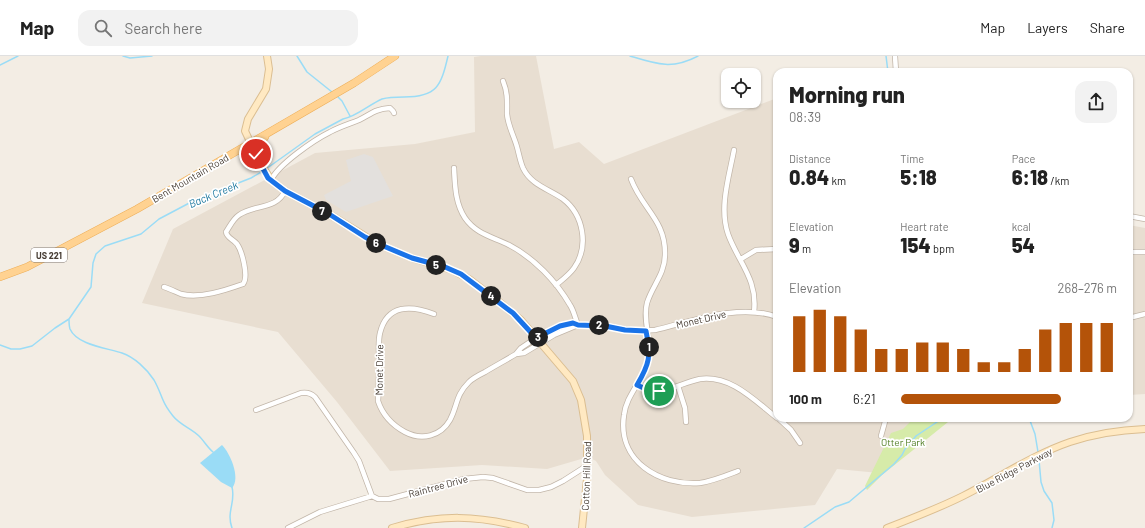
<!DOCTYPE html>
<meta charset="utf-8">
<style>
:root{--surface:#fff;--page:#f2f2f2;--text:#222;--muted:#767676;--line:#e0e0e0;--accent:#b45309}
body{margin:0;font-family:Barlow,sans-serif;background:var(--page);color:var(--text);height:100vh;display:flex;flex-direction:column;font-size:15px;white-space:nowrap}
*{box-sizing:border-box;margin:0}
p{font-size:13px;color:var(--muted)}
.icon{flex:none;width:22px;height:22px;fill:none;stroke:currentColor;stroke-width:2;stroke-linecap:round;stroke-linejoin:round}
.map{position:relative;flex:1;overflow:hidden}
.side{position:absolute;left:773px;top:12px;width:360px;height:354px;display:flex;flex-direction:column;background:var(--surface);border-radius:12px;box-shadow:0 1px 3px #0004}
.side>*{flex:none}
.buttons{position:absolute;left:721px;top:12px;display:grid;gap:8px}
.buttons a{display:grid;place-items:center;width:40px;height:40px;border-radius:8px;background:var(--surface);box-shadow:0 1px 3px #0004;font-size:20px}
.pin{position:absolute;display:grid;place-items:center;width:34px;height:34px;color:#fff;margin:-17px;border:2px solid #fff;border-radius:50%;box-shadow:0 1px 4px #0007}
.km{position:absolute;width:20px;height:20px;margin:-10px;border-radius:50%;background:#222;color:#fff;font-size:11px;line-height:20px;text-align:center}
.round{display:grid;place-items:center;flex:none;width:42px;height:42px;border-radius:12px;background:var(--page)}
.head{display:flex;align-items:center;justify-content:space-between;height:68px;padding:0 16px}
h1{font-size:22px;font-weight:800;line-height:30px}
.stats{display:grid;grid-template-columns:repeat(3,1fr);gap:6px;height:68px;padding:4px 16px}
.stats div{display:grid;align-content:center}
.stats b{font-size:20px;font-weight:800}
.stats small{font-size:11px;font-weight:400}
.stats p{font-size:11px}
.chart{height:112px;padding:8px 16px}
.chart p{display:flex;justify-content:space-between}
.chart svg{width:100%;height:72px;margin-top:4px;stroke:var(--accent);stroke-width:6}
ul{padding:0 16px;list-style:none;font-size:13px}
li{display:grid;grid-template-columns:64px 48px 1fr;align-items:center;height:30px}
li i{height:10px;border-radius:5px;background:var(--accent)}
header{display:flex;align-items:center;gap:24px;box-sizing:border-box;height:56px;padding:0 20px;background:var(--surface);border-bottom:1px solid var(--line)}
header strong{font-size:19px}
nav{display:flex;gap:22px;margin-inline-start:auto;font-size:14px}
.search{width:280px;height:36px;background:var(--page);display:flex;align-items:center;gap:10px;box-sizing:border-box;padding:0 14px;border-radius:12px;color:var(--muted);font-size:15px}
.map>svg:first-child{display:block}
.residential{fill:#e8ded1}
.green{fill:#d6eba9}
.parking{fill:#e3e0dd}
.water{fill:#9adcf6}
.lines{fill:none;stroke-linecap:round;stroke-linejoin:round}
.stream{stroke:#9adcf6;stroke-width:1.5}
.street-casing{stroke:#c2b6a9;stroke-width:6}
.secondary-casing{stroke:#dbbe91;stroke-width:8}
.primary-casing{stroke:#edae58;stroke-width:8}
.street{stroke:#fff;stroke-width:4.5}
.secondary{stroke:#ffe9c2;stroke-width:6}
.primary{stroke:#ffd291;stroke-width:7}
.route-casing{stroke:#fff;stroke-width:8}
.route{stroke:#1a73e8;stroke-width:5}
.labels{text-anchor:middle;dominant-baseline:central;stroke-width:3.5;stroke-linejoin:round;paint-order:stroke}
.shield{fill:#fff;stroke:#7e7670;stroke-width:1}
.shield-label{font-size:9px;font-weight:bold;fill:#463c33}
.street-label{font-size:10px;fill:#463c33;stroke:#fff}
.park-label{font-size:10px;fill:#4f7c22;stroke:#fff}
.water-label{font-size:11px;font-style:italic;fill:#217aa1;stroke:#fff}
</style>
<header>
<strong>Map</strong>
<div class="search"><svg class="icon" aria-label="search" viewBox="0 0 24 24"><circle cx="10" cy="10" r="6"/><path d="M15 15l6 6"/></svg>Search here</div>
<nav><a>Map</a><a>Layers</a><a>Share</a></nav>
</header>
<div class="map">
<svg width="1145" height="472" viewBox="0 0 1145 472">
<rect width="100%" height="100%" fill="#f3ede4"/>
<path class="residential" d="M481,0H536L554,93L579,86L604,108L777,42V362H933L879,417L837,413L815,449L692,461L638,449L605,419L596,405L588,401L547,413L482,409L390,415L337,346L278,276L142,247L173,173L315,97L415,88L475,76L474,1Z
M1129,169L1145,172V338L1129,339Z"/>
<path class="green" d="M914,362H953L882,419L867,434L865,430L891,377L903,373Z"/>
<path class="parking" d="M364,98L373,101L393,140L346,156L326,144L324,139L351,125L346,104Z"/>
<path class="water" d="M222,389C230,397 241,422 232,432L221,426L200,407Z"/>
<g class="lines">
<path class="stream" d="M123,0L130,2L152,0
M297,0L307,16L332,36
M630,0C656,8 672,14 698,0
M886,0L888,16
M0,9L18,0
M337,40L342,45L350,60
M266,113L315,78L343,63C356,61 370,48 382,43C389,41 397,41 404,41C437,41 441,30 448,0
M69,263C69,266 69,270 70,273C77,289 107,292 122,297C134,301 147,313 154,324C158,331 160,337 163,344C165,349 169,355 173,360C180,369 191,372 199,380C204,385 208,392 213,396
M0,289L11,293H20L32,290L55,272L69,263L91,231L93,207L96,198L105,190L141,178L159,163L195,144L251,122L263,115
M1029,362L1035,378L1038,396
M1039,404L1041,426L1044,435L1052,447L1054,464L1052,472
M232,431C236,447 226,455 232,472
M804,472L835,451L849,446L894,408L902,399L905,393L916,380L943,362"/>
<defs>
<path id="street" d="M895,0L896,16
M503,25C508,37 507,47 507,58C508,70 514,80 517,91C519,98 520,105 523,112C531,129 549,133 563,143C584,159 589,191 574,212C569,219 562,224 556,229
M734,94C729,121 719,151 728,178C738,206 758,223 754,256
M454,112C455,129 455,147 465,162C476,178 493,181 509,189C534,202 556,225 570,249C574,255 575,262 578,269
M631,123C642,153 666,164 665,199C665,218 652,230 647,247C642,266 653,285 648,304C644,324 626,339 624,359C617,405 659,430 700,427C713,425 725,420 738,415
M271,124C279,108 314,84 330,76C339,71 349,68 359,64C371,58 375,53 390,52L393,55L394,57
M1129,160L1145,163
M1129,196H1145
M741,203L756,194L777,193
M164,231C170,233 176,236 181,238C200,243 226,234 243,228C249,221 242,195 237,188C233,183 227,182 226,176C230,170 233,163 239,159C255,148 276,154 285,135
M434,258C411,249 387,248 380,277C378,285 379,294 379,302C379,316 379,331 378,345C383,360 392,369 405,376C422,385 441,380 450,364C458,349 455,340 469,326C473,322 479,319 485,316C495,310 506,304 516,298L524,297L554,279L578,269
M1129,262L1145,258
M516,298L521,292L536,282L552,274L569,268L605,269L635,275L655,274C692,265 740,247 777,261
M637,329C664,341 674,329 700,323C731,319 754,344 777,362
M678,330L685,352L686,366
M256,354L301,337C307,336 311,337 315,341L354,397L359,405L372,440
M778,362L791,374L800,387
M881,380L886,362
M288,472L320,456L372,440L378,443H389L464,423L483,421L493,422L527,434H539L551,431L563,425L588,409"/>
<path id="secondary" d="M267,0L269,13L266,33L248,63L245,75L260,107L272,125L285,135L329,158L376,187L412,202L452,214L469,223L503,249L521,264L573,325L581,344L587,380V423L582,472
M392,472C440,458 477,459 525,472
M887,472C913,462 939,452 963,440C999,422 1032,399 1070,386C1094,378 1119,374 1145,373"/>
<path id="primary" d="M257,102V92L265,81
M0,221L27,211L137,153L354,27L395,0"/>
</defs>
<use href="#street" class="street-casing"/>
<use href="#secondary" class="secondary-casing"/>
<use href="#primary" class="primary-casing"/>
<use href="#street" class="street"/>
<use href="#secondary" class="secondary"/>
<use href="#primary" class="primary"/>
</g>
<g class="lines">
<defs>
<path id="route" d="M256,98L260,107L268,122L285,135L329,158L365,181L381,189L412,202L445,211L461,218L513,257L536,282L560,270L573,267L578,269L605,270L625,274L646,275C651,300 650,307 637,329L646,333L659,335"/>
</defs>
<use href="#route" class="route-casing"/>
<use href="#route" class="route"/>
</g>
<g class="labels">
<rect class="shield" x="31" y="192" width="36" height="14" rx="3"/>
<g class="shield-label">
<text x="49" y="199">US 221</text>
</g>
<g class="street-label">
<text transform="translate(190 122) rotate(-30)">Bent Mountain Road</text>
<text transform="translate(701 263) rotate(-13)">Monet Drive</text>
<text transform="translate(379 314) rotate(-89)">Monet Drive</text>
<text transform="translate(1014 414) rotate(-28)">Blue Ridge Parkway</text>
<text transform="translate(586 420) rotate(-88)">Cotton Hill Road</text>
<text transform="translate(438 430) rotate(-15)">Raintree Drive</text>
</g>
<g class="park-label">
<text x="903" y="386">Otter Park</text>
</g>
<g class="water-label">
<text transform="translate(213 138) rotate(-23)">Back Creek</text>
</g>
</g>
</svg>
<div class="buttons">
<a><svg class="icon" aria-label="locate" viewBox="0 0 24 24"><circle cx="12" cy="12" r="6"/><path d="M12 2v4M12 18v4M2 12h4M18 12h4"/></svg></a>
</div>
<div class="pin" style="left:659px;top:335px;background:#1e9e55"><svg class="icon" aria-label="arrive" viewBox="0 0 24 24"><path d="M6 21V4h12l-3 4 3 4H6"/></svg></div>
<div class="pin" style="left:256px;top:98px;background:#d93025"><svg class="icon" aria-label="check" viewBox="0 0 24 24"><path d="M5 12l5 5 9-10"/></svg></div>
<b class="km" style="left:649px;top:291px">1</b>
<b class="km" style="left:599px;top:269px">2</b>
<b class="km" style="left:538px;top:281px">3</b>
<b class="km" style="left:491px;top:240px">4</b>
<b class="km" style="left:436px;top:209px">5</b>
<b class="km" style="left:376px;top:187px">6</b>
<b class="km" style="left:322px;top:155px">7</b>
<section class="side">
<div class="head"><div><h1>Morning run</h1><p>08:39</p></div><a class="round"><svg class="icon" aria-label="share" viewBox="0 0 24 24"><path d="M12 15V3M7 8l5-5 5 5M5 13v7h14v-7"/></svg></a></div>
<div class="stats">
<div><p>Distance</p><b>0.84<small> km</small></b></div>
<div><p>Time</p><b>5:18</b></div>
<div><p>Pace</p><b>6:18<small> /km</small></b></div>
</div>
<div class="stats">
<div><p>Elevation</p><b>9<small> m</small></b></div>
<div><p>Heart rate</p><b>154<small> bpm</small></b></div>
<div><p>kcal</p><b>54</b></div>
</div>
<div class="chart"><p><span>Elevation</span>268–276 m</p>
<svg viewBox="0 0 160 44" preserveAspectRatio="none"><path d="M5 44V10M15 44V6M25 44V10M35 44V18M45 44V30M55 44V30M65 44V26M75 44V26M85 44V30M95 44V38M105 44V38M115 44V30M125 44V18M135 44V14M145 44V14M155 44V14"/></svg>
</div>
<ul>
<li><b>100 m</b>6:21<i style="width:74%"></i></li>
</ul>
</section>
</div>
